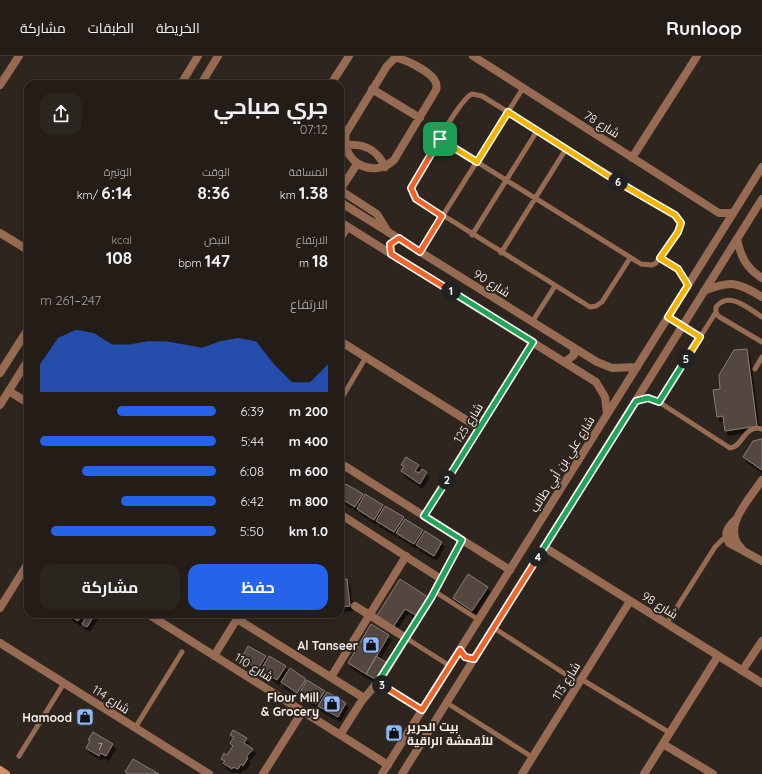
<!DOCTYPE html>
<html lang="ar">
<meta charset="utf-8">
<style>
:root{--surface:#231c17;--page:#2b2520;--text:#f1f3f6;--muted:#a3a1a1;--line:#403a36;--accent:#2563eb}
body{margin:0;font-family:Quicksand,Cairo,sans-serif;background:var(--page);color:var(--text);direction:rtl;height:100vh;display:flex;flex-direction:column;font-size:15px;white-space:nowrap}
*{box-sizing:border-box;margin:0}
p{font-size:13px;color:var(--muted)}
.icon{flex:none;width:22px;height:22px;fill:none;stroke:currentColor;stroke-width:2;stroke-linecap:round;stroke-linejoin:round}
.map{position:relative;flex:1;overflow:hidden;direction:ltr}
.drawer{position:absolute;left:24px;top:24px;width:320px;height:538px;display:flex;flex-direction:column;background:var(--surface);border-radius:12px;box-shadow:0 2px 10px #0003,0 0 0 1px var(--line);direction:rtl}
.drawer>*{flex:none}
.pin{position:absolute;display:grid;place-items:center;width:34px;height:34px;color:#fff;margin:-17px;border-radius:8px;box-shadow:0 2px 6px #0006}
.km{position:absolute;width:20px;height:20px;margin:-10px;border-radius:50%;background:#222;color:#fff;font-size:11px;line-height:20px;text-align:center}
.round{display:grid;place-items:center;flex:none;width:42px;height:42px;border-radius:12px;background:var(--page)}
.overview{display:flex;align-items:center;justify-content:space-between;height:68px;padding:0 16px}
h1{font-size:22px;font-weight:700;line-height:30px}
.metrics{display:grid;grid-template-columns:repeat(3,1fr);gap:6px;height:68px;padding:4px 16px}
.metrics div{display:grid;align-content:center}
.metrics b{font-size:17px;font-weight:700}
.metrics small{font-size:11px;font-weight:400}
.metrics p{font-size:11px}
.chart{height:112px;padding:8px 16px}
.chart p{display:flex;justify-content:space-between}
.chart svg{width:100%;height:72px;margin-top:4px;fill:var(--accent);opacity:.7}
.cta{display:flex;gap:8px;margin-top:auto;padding:8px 16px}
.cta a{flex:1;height:46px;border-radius:12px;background:var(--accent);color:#fff;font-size:16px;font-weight:700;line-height:46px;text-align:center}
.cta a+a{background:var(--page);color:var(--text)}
ul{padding:0 16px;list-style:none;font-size:13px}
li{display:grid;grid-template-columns:64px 48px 1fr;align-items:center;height:30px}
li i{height:10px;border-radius:5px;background:var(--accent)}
header{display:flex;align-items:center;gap:24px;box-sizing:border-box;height:56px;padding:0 20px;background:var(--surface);border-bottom:1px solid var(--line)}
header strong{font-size:19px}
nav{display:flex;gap:22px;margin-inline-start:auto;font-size:14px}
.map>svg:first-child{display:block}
.building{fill:#534741;stroke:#887b74;filter:url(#shadow)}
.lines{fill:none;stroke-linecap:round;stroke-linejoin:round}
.service{stroke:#966b52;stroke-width:5}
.minor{stroke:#966b52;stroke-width:8}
.tertiary{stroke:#966b52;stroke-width:8}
.secondary{stroke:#d59068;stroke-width:8}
.split-1-casing{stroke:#fff;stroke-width:8}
.split-2-casing{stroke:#fff;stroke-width:8}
.split-3-casing{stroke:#fff;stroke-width:8}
.split-4-casing{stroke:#fff;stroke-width:8}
.split-5-casing{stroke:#fff;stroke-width:8}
.split-6-casing{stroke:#fff;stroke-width:8}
.split-7-casing{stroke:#fff;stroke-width:8}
.split-1{stroke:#f0652b;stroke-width:5}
.split-2{stroke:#22a559;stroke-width:5}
.split-3{stroke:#22a559;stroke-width:5}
.split-4{stroke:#f0652b;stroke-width:5}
.split-5{stroke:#22a559;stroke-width:5}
.split-6{stroke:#f5b400;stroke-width:5}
.split-7{stroke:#f5b400;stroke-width:5}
.labels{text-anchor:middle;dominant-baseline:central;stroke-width:4;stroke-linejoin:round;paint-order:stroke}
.number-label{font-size:10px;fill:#ccc4c0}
.street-label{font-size:12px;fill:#f5eeea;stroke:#2f251f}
.poi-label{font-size:12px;font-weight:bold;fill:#f5eeea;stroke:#2f251f;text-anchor:end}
</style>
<header>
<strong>Runloop</strong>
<nav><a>الخريطة</a><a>الطبقات</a><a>مشاركة</a></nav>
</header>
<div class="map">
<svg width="762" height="718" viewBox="0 0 762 718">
<defs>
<filter id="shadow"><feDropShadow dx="2.5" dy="4.5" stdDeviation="0" flood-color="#0009"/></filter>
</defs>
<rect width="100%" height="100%" fill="#2f251f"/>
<path class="building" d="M747,293L757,370L725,375L723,360L717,361L713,334L720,333L719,319L734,294Z
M761,383H762V414L743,401L753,385Z
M406,401L419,409L415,415L419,417L422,413L427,416L420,428L401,415L404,410L401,409Z
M346,428L363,438L355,451L340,442V437Z
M365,438L383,449L374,464L357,453Z
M385,450L404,461L394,476L376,465Z
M405,463L423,474L414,488L396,477Z
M425,475L442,486L434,500L416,489Z
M468,518L488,531L472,555L453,542Z
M347,523L350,550L340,551V524Z
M400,523L428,541L417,560L405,553L393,571L376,561Z
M70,558H95L87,571L82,568L86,561L82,558L78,565L69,559Z
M371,568L389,579L366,618L348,607Z
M248,590L266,600L258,613L241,603Z
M269,600L286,610L277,624L261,614Z
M376,600L387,607L377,624L366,618Z
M290,612L306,623L297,637L281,626Z
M307,624L325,635L316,648L299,638Z
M327,636L346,647L338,661L318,650Z
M233,674L247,682L244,687L253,693L246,701L248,702L243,710L241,708L238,713L233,711L232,713L223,707L225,705L221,703L224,697L227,699L233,690L230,687L234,681L230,679Z
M93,676L113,688L106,700L100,697L99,700L86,692L90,685L88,684Z
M133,703L159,718H129L125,716Z"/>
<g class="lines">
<path class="service" d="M440,83L641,208L652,209L656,207L678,176L681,167L675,159L482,40L472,38C459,43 423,111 413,127L411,132L417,143L590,251L596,250L602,246L630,202
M472,179L537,75
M340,186L349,171
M420,196L523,32
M501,197L566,93
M660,202L678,213L688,229
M668,261L700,281
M762,261C749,253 729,234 716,251V256L718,260L762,286
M532,266L555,230
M755,313L762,301
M340,345L366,301
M637,345L647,342L659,346L730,392C743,391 744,368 762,373
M659,346L716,256
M434,535L479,564
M667,567L715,491L723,483H726
M494,572L579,627
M406,582L450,610
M581,623L670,677
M378,626L422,654
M447,647L532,701
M135,672L182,596
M19,700L64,627"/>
<path class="minor" d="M473,0L719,157H733
M395,2C404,2 431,16 435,25C437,28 437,31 436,34L394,104C372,124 340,105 346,77L387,10Z
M331,28L349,0
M0,29L19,0
M372,33L420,62
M345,89C364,87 377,93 385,111
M632,102L697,0
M340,134L377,158L388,176
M340,134L357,108
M0,177L28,194
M340,285L479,372
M9,335L28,347
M340,407L510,514
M340,458L441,523
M424,460L533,286
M735,464C728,471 723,477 729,487L762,505
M544,491L762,627
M743,494C719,473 749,444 762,424
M355,550L406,582
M0,552L28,507
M148,558L388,709
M237,563L364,642
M0,587L209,718
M214,600L240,558
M742,615L762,585
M331,621L406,500
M340,679L361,646L382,621L431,542L462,484
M663,688L713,718
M263,718L302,656
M522,718L630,545
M644,718L718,600"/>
<path class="tertiary" d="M181,28L198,0
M201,28L218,0
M340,146L597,306L612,312L637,311
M340,166L596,326L605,341L607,358
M737,183C741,201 746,212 762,222
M391,198L390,188L399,182
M704,235C731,224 737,226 762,241
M565,306L574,299V292
M0,317L28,273
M0,349L28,304
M460,594L465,601L474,603
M382,718L762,111
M402,718L762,143"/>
<path class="secondary" d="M0,714L6,718"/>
</g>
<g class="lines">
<defs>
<path id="split-1" d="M440,83L411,132L416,143L442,160L420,196L399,182L390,188L391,198L451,235"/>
<path id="split-2" d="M447,424L533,286L451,235"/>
<path id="split-3" d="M382,629L378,626L431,542L462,484L424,460L447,424"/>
<path id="split-4" d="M382,629L422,654L460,594L465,601L474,603L538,501"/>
<path id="split-5" d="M538,501L636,345L648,342L659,346L686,303"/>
<path id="split-6" d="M618,126L675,159L681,167L678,176L660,202L678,213L688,229L668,261L700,281L686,303"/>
<path id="split-7" d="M440,83L477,106L508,56L618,126"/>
</defs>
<use href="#split-1" class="split-1-casing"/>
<use href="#split-2" class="split-2-casing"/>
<use href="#split-3" class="split-3-casing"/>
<use href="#split-4" class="split-4-casing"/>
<use href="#split-5" class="split-5-casing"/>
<use href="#split-6" class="split-6-casing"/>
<use href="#split-7" class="split-7-casing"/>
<use href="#split-1" class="split-1"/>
<use href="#split-2" class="split-2"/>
<use href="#split-3" class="split-3"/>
<use href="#split-4" class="split-4"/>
<use href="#split-5" class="split-5"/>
<use href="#split-6" class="split-6"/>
<use href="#split-7" class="split-7"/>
</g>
<defs>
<symbol id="shop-square" viewBox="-11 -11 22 22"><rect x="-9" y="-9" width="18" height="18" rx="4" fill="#90b8fd" stroke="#2f251f"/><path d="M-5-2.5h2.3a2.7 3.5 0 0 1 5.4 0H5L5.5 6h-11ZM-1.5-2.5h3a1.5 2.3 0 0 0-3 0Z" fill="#111"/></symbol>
</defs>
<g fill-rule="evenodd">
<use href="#shop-square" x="361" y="579" width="20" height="20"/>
<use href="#shop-square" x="322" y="638" width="20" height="20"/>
<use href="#shop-square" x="75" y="651" width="20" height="20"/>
<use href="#shop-square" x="384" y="667" width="20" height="20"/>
</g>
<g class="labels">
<g class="number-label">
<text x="100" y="690">7</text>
</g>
<g class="street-label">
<text transform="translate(602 68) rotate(32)">شارع 78</text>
<text transform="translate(492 227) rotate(32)">شارع 90</text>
<text transform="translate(468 367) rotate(-58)">شارع 125</text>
<text transform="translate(562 408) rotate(-58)">شارع علي بن أبي طالب</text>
<text transform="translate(660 549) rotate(32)">شارع 98</text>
<text transform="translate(254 611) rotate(32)">شارع 110</text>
<text transform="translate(566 625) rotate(-58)">شارع 113</text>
<text transform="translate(111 643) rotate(33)">شارع 114</text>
</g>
<g class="poi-label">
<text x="358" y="589">Al Tanseer</text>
<text x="319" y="641">Flour Mill<tspan x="319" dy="14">&amp; Grocery</tspan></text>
<text x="72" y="661">Hamood</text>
<text x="407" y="670" text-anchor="start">بيت الحرير<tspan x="407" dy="14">للأقمشة الراقية</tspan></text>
</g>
</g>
</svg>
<div class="pin" style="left:440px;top:83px;background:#1e9e55"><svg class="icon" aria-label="arrive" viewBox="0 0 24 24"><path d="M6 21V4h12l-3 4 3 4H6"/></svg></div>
<b class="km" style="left:451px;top:235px">1</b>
<b class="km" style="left:447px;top:424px">2</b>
<b class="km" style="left:382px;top:629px">3</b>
<b class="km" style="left:538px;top:501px">4</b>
<b class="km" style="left:686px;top:303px">5</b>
<b class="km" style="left:618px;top:126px">6</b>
<section class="drawer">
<div class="overview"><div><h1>جري صباحي</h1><p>07:12</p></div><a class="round"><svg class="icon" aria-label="share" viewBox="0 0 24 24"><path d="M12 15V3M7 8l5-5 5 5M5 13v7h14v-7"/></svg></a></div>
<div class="metrics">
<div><p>المسافة</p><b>1.38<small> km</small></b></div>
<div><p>الوقت</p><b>8:36</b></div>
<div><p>الوتيرة</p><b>6:14<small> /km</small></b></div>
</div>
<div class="metrics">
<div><p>الارتفاع</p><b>18<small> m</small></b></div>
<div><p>النبض</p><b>147<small> bpm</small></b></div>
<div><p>kcal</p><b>108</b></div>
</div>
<div class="chart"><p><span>الارتفاع</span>247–261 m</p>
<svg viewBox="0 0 160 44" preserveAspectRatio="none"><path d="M0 44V27L10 11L20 6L30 8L40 15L50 15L60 13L70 13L80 15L90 17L100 13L110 11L120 13L130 27L140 38L150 38L160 27V44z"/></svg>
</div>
<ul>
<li><b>200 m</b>6:39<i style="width:56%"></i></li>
<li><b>400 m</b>5:44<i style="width:100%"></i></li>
<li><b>600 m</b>6:08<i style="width:76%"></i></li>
<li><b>800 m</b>6:42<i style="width:54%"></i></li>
<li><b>1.0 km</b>5:50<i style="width:94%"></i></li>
</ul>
<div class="cta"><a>حفظ</a><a>مشاركة</a></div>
</section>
</div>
